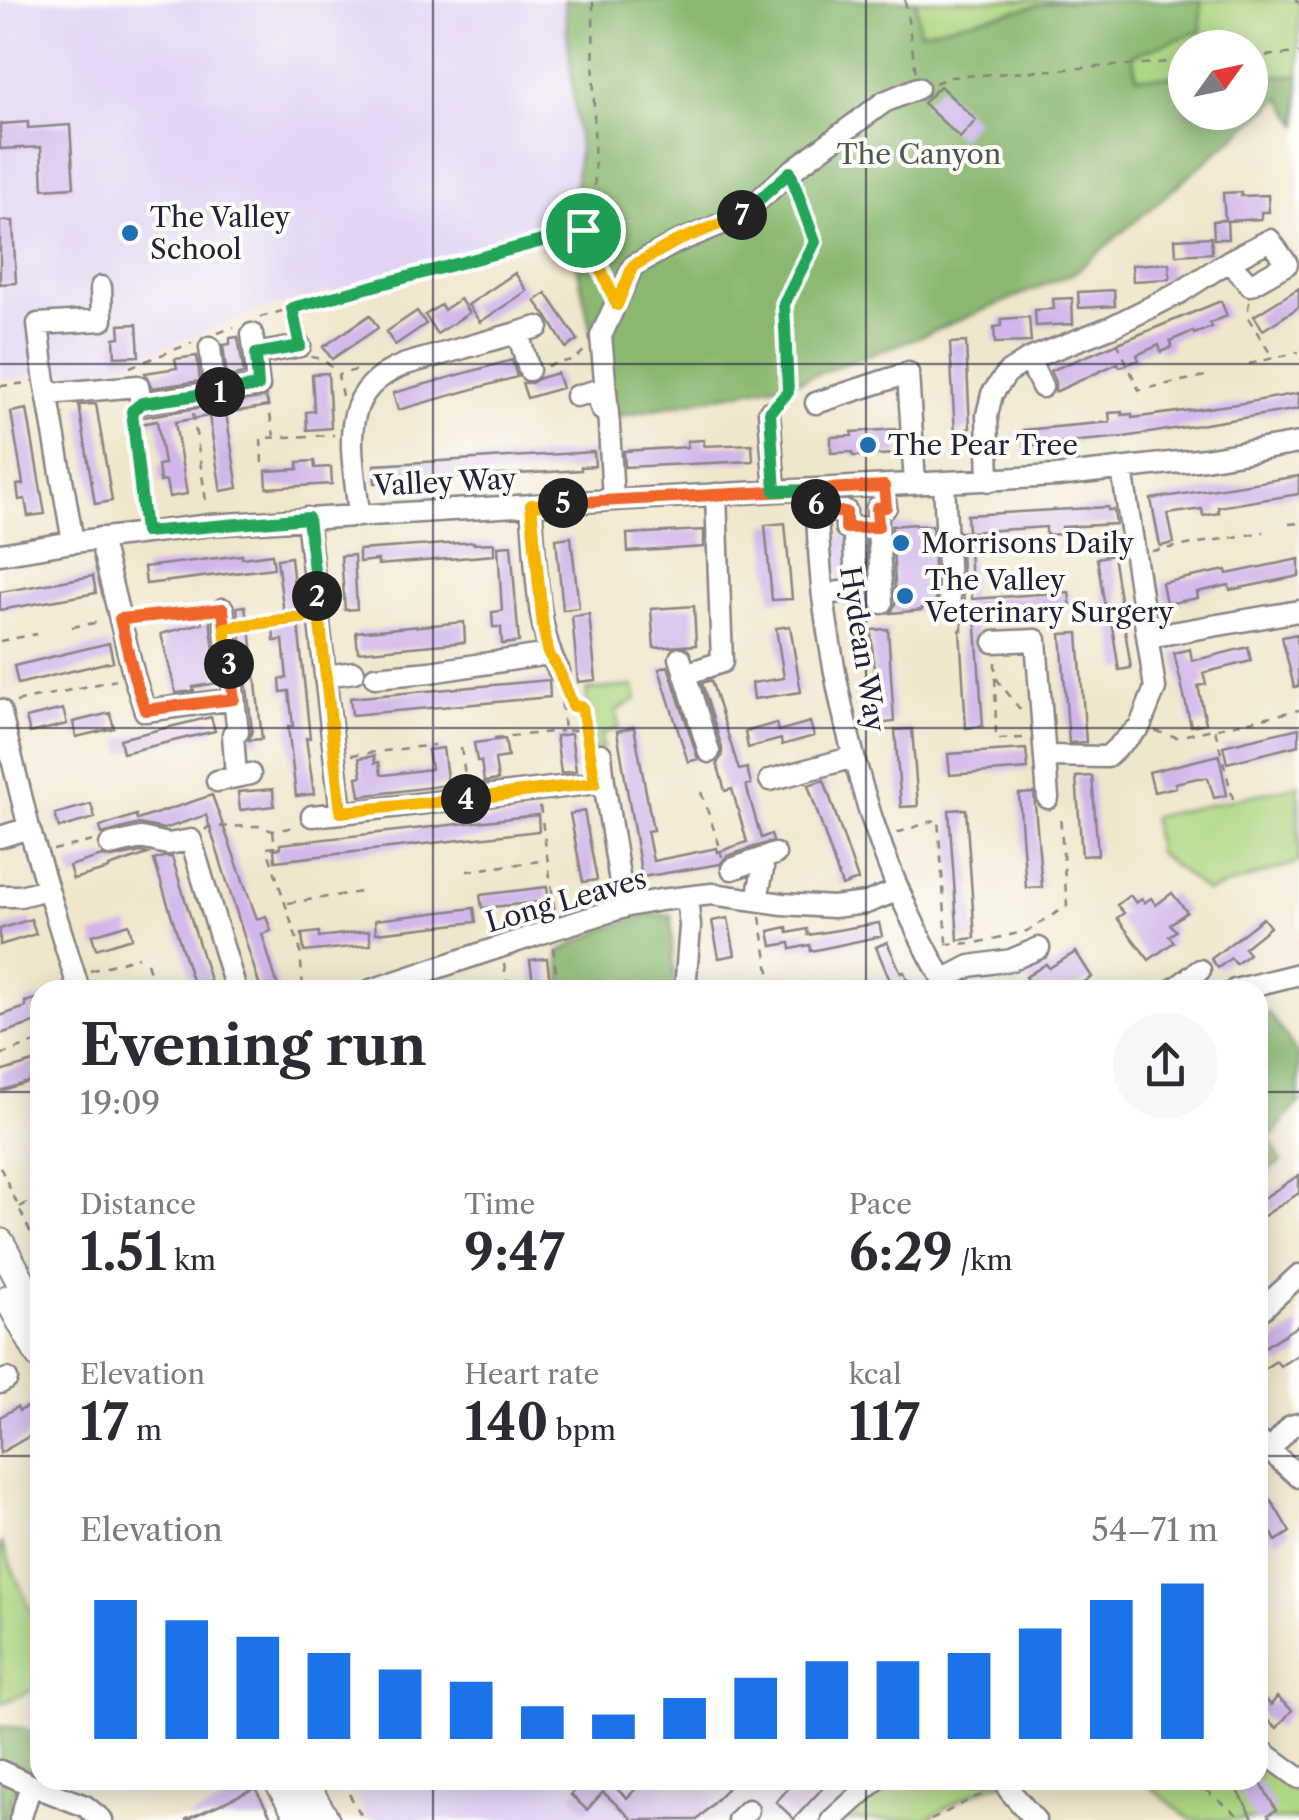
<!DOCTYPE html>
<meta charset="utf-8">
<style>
:root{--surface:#fff;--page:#f7f7f7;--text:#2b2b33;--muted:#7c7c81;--accent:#1a73e8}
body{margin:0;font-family:"Libre Caslon Text",serif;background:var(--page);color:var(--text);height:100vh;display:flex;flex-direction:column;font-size:38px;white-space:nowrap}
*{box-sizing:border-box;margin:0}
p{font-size:32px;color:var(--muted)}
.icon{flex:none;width:55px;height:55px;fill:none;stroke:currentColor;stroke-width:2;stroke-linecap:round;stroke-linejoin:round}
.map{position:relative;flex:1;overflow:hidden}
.details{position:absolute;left:30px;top:980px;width:1238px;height:810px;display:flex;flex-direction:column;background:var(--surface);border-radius:30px;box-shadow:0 5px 25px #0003}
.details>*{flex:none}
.needle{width:65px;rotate:57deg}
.controls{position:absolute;left:1168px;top:30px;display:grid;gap:20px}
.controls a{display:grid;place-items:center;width:100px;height:100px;border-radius:50%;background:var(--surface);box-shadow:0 5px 25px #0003;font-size:50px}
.pin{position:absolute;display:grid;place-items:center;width:85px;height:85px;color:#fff;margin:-42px;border:5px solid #fff;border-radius:50%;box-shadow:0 2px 10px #0007}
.km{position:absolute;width:50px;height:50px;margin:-25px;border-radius:50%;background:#222;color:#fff;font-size:28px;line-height:50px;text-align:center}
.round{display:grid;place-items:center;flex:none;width:105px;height:105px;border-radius:52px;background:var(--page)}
.summary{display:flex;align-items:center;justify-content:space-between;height:170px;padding:0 50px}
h1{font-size:55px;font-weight:700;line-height:75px}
.figures{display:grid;grid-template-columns:repeat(3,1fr);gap:15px;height:170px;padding:10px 50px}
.figures div{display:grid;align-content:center}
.figures b{font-size:50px;font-weight:700}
.figures small{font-size:28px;font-weight:400}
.figures p{font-size:28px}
.chart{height:280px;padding:20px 50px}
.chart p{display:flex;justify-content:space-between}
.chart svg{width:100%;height:180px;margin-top:10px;stroke:var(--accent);stroke-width:6}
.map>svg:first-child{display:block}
.built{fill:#e1d4f4}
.green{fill:#add782;stroke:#687c5e;stroke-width:2.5}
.forest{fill:#8ab870;stroke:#566d56;stroke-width:2.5}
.building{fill:#d1b6eb}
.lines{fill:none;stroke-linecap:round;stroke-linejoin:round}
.minor-casing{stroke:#898483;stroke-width:25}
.highway-casing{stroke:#898483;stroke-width:32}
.path{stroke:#898483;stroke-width:2.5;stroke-dasharray:8 8;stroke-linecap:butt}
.minor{stroke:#fff;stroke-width:20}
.highway{stroke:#fff;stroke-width:28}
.split-1-casing{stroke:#fff;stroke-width:20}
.split-2-casing{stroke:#fff;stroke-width:20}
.split-3-casing{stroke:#fff;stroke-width:20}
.split-4-casing{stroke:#fff;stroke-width:20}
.split-5-casing{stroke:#fff;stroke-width:20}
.split-6-casing{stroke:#fff;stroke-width:20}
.split-7-casing{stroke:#fff;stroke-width:20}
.split-8-casing{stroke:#fff;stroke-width:20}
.split-1{stroke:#22a559;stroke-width:12}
.split-2{stroke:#22a559;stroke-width:12}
.split-3{stroke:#f0652b;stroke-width:12}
.split-4{stroke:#f5b400;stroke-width:12}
.split-5{stroke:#f5b400;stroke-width:12}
.split-6{stroke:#f0652b;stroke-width:12}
.split-7{stroke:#22a559;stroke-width:12}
.split-8{stroke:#f5b400;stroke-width:12}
.grid{fill:none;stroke:#22223b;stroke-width:2.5;stroke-opacity:0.55}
.poi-dot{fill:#1f6fb2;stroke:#fdfcf7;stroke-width:4}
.labels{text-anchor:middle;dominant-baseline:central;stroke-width:8;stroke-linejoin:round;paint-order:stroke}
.park-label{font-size:28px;fill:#4c5850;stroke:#fdfcf7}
.poi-label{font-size:28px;fill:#22223b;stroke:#fdfcf7;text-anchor:start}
.street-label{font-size:28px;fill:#22223b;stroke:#fdfcf7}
</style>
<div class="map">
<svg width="1299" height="1820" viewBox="0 0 1299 1820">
<rect width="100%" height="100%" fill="#fdfcf7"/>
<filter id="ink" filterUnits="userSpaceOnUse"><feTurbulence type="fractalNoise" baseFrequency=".01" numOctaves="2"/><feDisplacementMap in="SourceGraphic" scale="20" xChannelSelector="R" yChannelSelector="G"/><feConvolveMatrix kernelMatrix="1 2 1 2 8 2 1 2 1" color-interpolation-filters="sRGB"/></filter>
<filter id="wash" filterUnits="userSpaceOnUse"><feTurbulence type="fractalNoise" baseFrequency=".0048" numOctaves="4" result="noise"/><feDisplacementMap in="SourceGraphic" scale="40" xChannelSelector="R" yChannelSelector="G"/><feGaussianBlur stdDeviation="2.25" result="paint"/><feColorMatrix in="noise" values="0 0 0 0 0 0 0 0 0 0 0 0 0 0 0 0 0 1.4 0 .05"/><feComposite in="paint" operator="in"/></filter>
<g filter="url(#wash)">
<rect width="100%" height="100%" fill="#f0e6cb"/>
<path class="built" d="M0,0H564L579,149L570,232L266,308L107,369L0,379Z
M916,524L922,610L891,613L877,609L845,614L836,537L872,534L884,526Z
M346,1780H858L817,1820H370Z"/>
<path class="green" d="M916,0H1104L1057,1L919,32Z
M1201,0H1299V75L1250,76V48H1185V77H1137L1132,55L1201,31Z
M634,686L637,699L616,711L619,728L601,735L603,749L593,751L586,690Z
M1299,785V862L1207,892L1157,852L1152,817Z
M1,1542L40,1632V1687L0,1704Z
M1258,1755L1299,1786V1820H1191L1142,1780H1258Z
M884,1780H1023L991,1786L969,1795L925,1820H842Z"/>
<path class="forest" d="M564,0H916L920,32L1057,1L1201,0V31L1132,55L1137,77H1185V112H1250V76L1299,75V125L1281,98L1074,273L916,338L801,380L609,418L570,232L579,149Z
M654,914L671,915L674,990H563L559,952C590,934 619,922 654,914Z
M1268,1012L1299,1056V1102L1270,1138L1281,1162L1258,1177V1018Z
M0,1726L22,1728L40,1736V1777L22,1770L5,1820H0Z"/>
<g id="blocks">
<path class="building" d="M940,86L976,120L960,138L923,103Z
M28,122V128L70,125L74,187L43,189L41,147L0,149V124Z
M1241,192V196L1268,195L1269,212H1261V219L1227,221L1228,239H1214L1213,221L1225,220L1223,193Z
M0,221H13L16,283L0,284Z
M1211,237L1212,253L1176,255L1175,239Z
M1169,263L1170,279L1133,281L1132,265Z
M515,273L527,291L480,322L468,305Z
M1299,288V307L1263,330L1254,316Z
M1114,290L1115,306L1079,308L1078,292Z
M546,293L578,340L566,348L548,318L535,301Z
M1072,298L1073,324L1036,326L1035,310L1054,309L1053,299Z
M460,299L469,313L437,334L425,315L441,305L444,310Z
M1221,301L1227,316L1210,323L1212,327L1194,334L1193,331L1170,341L1172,347L1161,352L1159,345L1137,355L1139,360L1120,367L1118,363L1055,392V382L1050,371Z
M417,311L426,324L395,345L386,332Z
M370,315L378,328L332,359L323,347Z
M1029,317L1031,342L995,343L994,327L1001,326V319Z
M137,324L139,356L115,357L114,338L120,337L119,325Z
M238,337L244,374L227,377L223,345L230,344V338Z
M966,342L970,428L955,435L950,343Z
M197,356L200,381L152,388L146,375L145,373L177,368L175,359Z
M512,360L517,377L398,410L393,393Z
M328,373L331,428L307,430L306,412L314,411L312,374Z
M557,373L562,388L527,398L522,383H532L540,378Z
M1299,393V409L1124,437L1024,446L1023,430L1110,422L1109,413L1122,412V415L1132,414V418L1244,403Z
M266,397L268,406L226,413L238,488L221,491L209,416L175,422L187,494L169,497L166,481L160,482L158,465L164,464L157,421L134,425L133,414L143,417Z
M96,404L112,501L95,504L79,405Z
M27,409L45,514L28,516L25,499L19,500L17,485L23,484L11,412Z
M898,429L899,454L853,456L852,452L831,453V437L852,436V432Z
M704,440V446L752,444L753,461L625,467L624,451L688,447L687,441Z
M594,452L595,466L581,467V470L375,483L374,465Z
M314,461L315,468L331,467L332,484L267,488L266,471L298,469V462Z
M1299,476V494L1218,507L1219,513L1203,516L1202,509L1168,514L1174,543L1160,546L1151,499Z
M1108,507V510H1114L1116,524L1062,527V534L1046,535V527L968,532L967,515Z
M785,523L792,599L772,600L765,525Z
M916,524V526L932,525L936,603L922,604V610L891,613L896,602L892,526Z
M704,530V547L628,552L627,534Z
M960,532H968L972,599L1069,592L1071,608L975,614L983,726L966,728L960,630H962V613L964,605Z
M571,537L579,608L563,610L556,539Z
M474,542V544L494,543V555L378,565V560L359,562V550Z
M511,545L519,642L502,644L501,627H493L492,612L502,611L498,546Z
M272,554L274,568L146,584L144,567L242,555V558Z
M354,555L357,609L345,610L341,556Z
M1113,555L1131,668L1119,670L1111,620H1107L1097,558Z
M291,557L310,738H306L314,794L296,796L288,726H293L289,691L281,692L280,679L287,678L283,640L274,641L273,624L285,622L277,559Z
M1299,559V576L1230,590L1229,585L1197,592L1198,598L1166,604L1162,583L1226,570L1227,574Z
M93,576L96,593L0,610V592Z
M245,606L248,628L250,627L262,739L249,740L252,730L237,607Z
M694,606L696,645L654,648L651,609Z
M209,611L218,683L193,687L194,691L176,693L161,634L202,623L201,613Z
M589,614L596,680L578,682L572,616Z
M464,622L465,642L358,652L356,632Z
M790,626L801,692L754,699L752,683L784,678L776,628Z
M888,629L894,722L878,724L871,630Z
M1078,633L1086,742L1069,743L1061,634Z
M1297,634L1299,686L1294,687L1282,637Z
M109,643L113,661L18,684L14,666Z
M1248,647L1251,661L1203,673L1206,684L1198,686L1206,723L1191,726L1174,653L1190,649L1192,661Z
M668,666L698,759L688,762L659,669Z
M549,680L550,697L352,715L350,698Z
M711,680L739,770L747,768L751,784L746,785L761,838L771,834L773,841L727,856L720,864L642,877L617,731L634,727L653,830L647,831L653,861L717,848L718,852L747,842L732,789L725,791L717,763L722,756V748L702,683Z
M63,709L67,724L30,733L26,718Z
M110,713L114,728L76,737L73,722Z
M211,717L215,731L123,753L120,739Z
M810,722L814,736L782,745L781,739L748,748L745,732L776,723L778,731Z
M1299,728V745L1227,763L1223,746Z
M912,729L918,806L901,807L895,730Z
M571,734L576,771L561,773L556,736Z
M505,739L508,757L495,759L498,780L484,782L481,761H477L474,743Z
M443,748L448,785L360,796L357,777L362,776L359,758L374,756L375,763L379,762L381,774L384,775L431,769L428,750Z
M1026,749L1028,769L950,775L948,754Z
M1219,755L1227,795L1214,798L1208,778H1198L1175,783L1176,787L1154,792L1149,772Z
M1092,776L1098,855L1082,856L1076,777Z
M824,780L858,880L842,886L808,785Z
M273,789L274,806L240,810L238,792Z
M1034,793L1042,887L1026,888L1019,794Z
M212,795L257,919L266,916L271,931L262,934L279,990H261L206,815L164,829L139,824L102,834L100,827L136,815L137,820Z
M91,804L95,818L59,828L55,814Z
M966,809L975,938L958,940L949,810Z
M584,811L597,880L583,882L570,814Z
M538,815L539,831L275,861L274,849L280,848V844Z
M141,852L148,854L109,867V869L73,879L69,866L102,856L112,858Z
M163,857H172L213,990H195L154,860Z
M547,887L549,901L482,908L480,895Z
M1172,893L1187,912L1170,924L1176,931L1169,936L1174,942L1149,960L1117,918L1124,913L1117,905L1130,895L1136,903L1142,899L1144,903L1151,898L1156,905Z
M474,908L476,922L376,933L375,920Z
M728,918L735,955L719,958L712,921Z
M1263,918L1270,927L1244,948L1249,954L1236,964L1231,958L1218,968L1211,959Z
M31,919L36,934L0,945V929Z
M879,923L882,936L811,951L810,945L791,949L790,943L772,946L769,931L787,927L788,933L807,929L808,935Z
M129,924L132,938L96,949L92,935Z
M369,931L371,945L304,952L302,934L319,932V937Z
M887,942L901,973L904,972L912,990H894L876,947Z
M1076,952L1092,977L1071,990H1034L1026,977L1046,964L1049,968Z
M547,958L551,990H534L530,960Z
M40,998V1021L0,1034V1016L26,1007L25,1002Z
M40,1060V1078L0,1091V1072Z
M1299,1175V1193L1258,1220V1202Z
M1299,1325V1354L1280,1366L1276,1361L1258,1373V1351Z
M40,1399V1430L0,1453V1417L17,1407L19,1411Z
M1258,1490L1266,1503L1271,1500L1290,1532L1276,1541L1272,1534L1267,1538L1258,1523Z
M1258,1694L1271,1705L1277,1697L1292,1710L1277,1728L1258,1712Z
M585,1780H615L611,1784L627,1798L644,1780H735L697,1820H633L603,1792L587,1810L571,1795Z
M796,1780H830L794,1819L776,1802Z
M1244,1780H1259L1276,1810L1268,1815L1271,1820H1254L1235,1785Z
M255,1788L273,1820H185Z"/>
</g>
</g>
<g filter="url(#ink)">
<use href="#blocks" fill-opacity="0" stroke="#898483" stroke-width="2.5"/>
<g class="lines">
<defs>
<path id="minor" d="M518,333L529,370
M210,347L215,392
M256,354L300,346
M1029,359L1042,387
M48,394L138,386L141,403L259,386L252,334
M576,396L595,391L602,410
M816,403L908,373L915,484
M769,412L775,491
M989,481L987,415L992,394L1007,373L1029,359L1111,327L1179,293L1229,261L1270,240L1287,264L1250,285L1229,261
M944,482L950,606
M815,490C818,525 819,562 823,597C841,733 878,872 949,990
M613,500L609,426L601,336L633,266L675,243L741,216L790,172L884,102L918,88
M531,505C536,552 535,631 559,671
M817,512L846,511V528L878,527
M359,514C353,452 333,391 406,364L538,327
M307,518L341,813L604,782L619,876L628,906
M100,538L134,676L145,711L234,699
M73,542L44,375L38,324L102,320L101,287
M0,554L73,542L210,525L613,500L1057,476L1205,459L1299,443
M823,595L856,589L854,539
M882,603L877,508L886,507L883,486
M223,609L238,732L233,734L236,777
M1149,637L1299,611
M994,642L1036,640L1048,798
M680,658L709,752
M685,674L722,662L716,494
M326,676L354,672
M375,677L430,672L549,654
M0,710L29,828L79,990
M601,754L604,782
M1046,756L1107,757L1140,726L1155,688L1122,469
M770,780L854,757
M217,781L250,774
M312,816L341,813
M0,837L29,828
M110,845L141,838L168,844L191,840L236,990
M732,869L775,854
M0,896H20L47,889
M757,899L763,869L762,859
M943,980L970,966L1011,960L1039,948
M371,990L557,928L628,906L660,900L712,894L783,904L833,907L866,903L899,890
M685,990L690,926L687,897
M1173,990L1200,970
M1235,990L1299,974
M1258,1313L1299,1275
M0,1383L7,1379
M1258,1440L1299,1477
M1269,1451L1291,1426L1299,1424
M1258,1748L1299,1778
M0,1771L31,1785
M1004,1780L1009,1790L1035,1820
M20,1820L31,1785L85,1806L102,1820
M738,1820L748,1810
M832,1820L876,1780"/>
<path id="highway" d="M0,1243L40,1316
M9,1299L40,1355
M278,1780L302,1820
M302,1780L325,1820"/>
</defs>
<use href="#minor" class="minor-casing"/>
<use href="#highway" class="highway-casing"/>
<path class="path" d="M905,0L916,73
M1295,0L1299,3
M1250,57L1299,53
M935,83L951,77L1185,61
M584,229L595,219L593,0
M1249,302L1247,316L1273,358
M292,310L297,326
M260,317L583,230L605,278
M218,333L234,327
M1117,342L1139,390L1210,375
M311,357L323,359L337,373
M1249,364L1299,352
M547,366L575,359L585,350
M130,367L192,343
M0,386L28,383
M342,396L338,375L363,368
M267,399L274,436
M780,401L788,392L784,304L815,242L797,193
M193,413L207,508
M131,419L143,516
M262,463L261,438L334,435
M1289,524L1299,523
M1152,551L1264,532
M137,617L204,611
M241,626L298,618
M72,627L100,622
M0,641L37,634
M995,662L996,739L1025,738
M996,678L1022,712
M565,685L573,706L582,707L586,727
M560,687L564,731L587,729L588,739
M16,702L116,680
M1215,730L1233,799
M1155,731L1177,737L1299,710
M494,738L562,731
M461,748L466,782
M351,755L434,745
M701,792L719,844L722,857
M540,806L555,912
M205,830L208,827L258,826L273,831L295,827
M273,831L275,847L267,848L300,949L303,990
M897,833L938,819L947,942
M53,850L93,841
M467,871L547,860
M288,903L367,891
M760,917L772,990
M946,944L976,943L1027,931L1067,906L1060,814
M553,947L558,990
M147,963L156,990
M504,964L508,990
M90,971L138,957
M0,1055L40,1041
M0,1167L40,1253
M20,1207L40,1196
M341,1780L364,1820
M1193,1780L1244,1820
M931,1820L975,1797L989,1793"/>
<use href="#minor" class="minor"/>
<use href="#highway" class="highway"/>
</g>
</g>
<g class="lines" filter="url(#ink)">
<defs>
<path id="split-1" d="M220,392L258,386L256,354L300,346L292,308L583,230"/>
<path id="split-2" d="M220,392L142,403L132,411L145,532L308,518L317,596"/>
<path id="split-3" d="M229,664L234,699L145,710L134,676L120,619L223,609L225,628L319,615L317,596"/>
<path id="split-4" d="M229,664L225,628L319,615L341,812L466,799"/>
<path id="split-5" d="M466,799L595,783L582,707L573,706L559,671L549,654L543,627L531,505L563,503"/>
<path id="split-6" d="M563,503L884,486L886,507L877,508L878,527L846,528V512H817L816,504"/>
<path id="split-7" d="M742,215L790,172L815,242L784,304L788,392L770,412L775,491L815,490L816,504"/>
<path id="split-8" d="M583,230L617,305L633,266L675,242L742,215"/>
</defs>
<use href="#split-1" class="split-1-casing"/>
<use href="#split-2" class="split-2-casing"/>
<use href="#split-3" class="split-3-casing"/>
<use href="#split-4" class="split-4-casing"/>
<use href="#split-5" class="split-5-casing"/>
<use href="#split-6" class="split-6-casing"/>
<use href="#split-7" class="split-7-casing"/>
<use href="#split-8" class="split-8-casing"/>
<use href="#split-1" class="split-1"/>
<use href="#split-2" class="split-2"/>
<use href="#split-3" class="split-3"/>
<use href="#split-4" class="split-4"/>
<use href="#split-5" class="split-5"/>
<use href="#split-6" class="split-6"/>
<use href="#split-7" class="split-7"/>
<use href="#split-8" class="split-8"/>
</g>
<path class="grid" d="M433,0V990M866,0V990M0,364H1299M0,728H1299M0,1092H40M1258,1092H1299M0,1456H40M1258,1456H1299M433,1780V1820M866,1780V1820"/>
<g class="poi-dot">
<circle cx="130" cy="233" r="10"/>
<circle cx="868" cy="445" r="10"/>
<circle cx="901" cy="543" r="10"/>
<circle cx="905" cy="596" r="10"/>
</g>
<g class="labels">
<g class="park-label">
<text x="919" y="154">The Canyon</text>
</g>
<g class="poi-label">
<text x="150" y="217">The Valley<tspan x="150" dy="32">School</tspan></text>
<text x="888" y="445">The Pear Tree</text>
<text x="921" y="543">Morrisons Daily</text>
<text x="925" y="580">The Valley<tspan x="925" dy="32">Veterinary Surgery</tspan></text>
</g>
<g class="street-label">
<text transform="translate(445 482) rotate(-3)">Valley Way</text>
<text transform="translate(863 649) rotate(81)">Hydean Way</text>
<text transform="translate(566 900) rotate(-16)">Long Leaves</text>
</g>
</g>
</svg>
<div class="controls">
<a><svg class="needle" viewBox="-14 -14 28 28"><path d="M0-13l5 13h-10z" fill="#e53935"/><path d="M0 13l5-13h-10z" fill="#7c7c81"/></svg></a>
</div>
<div class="pin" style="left:583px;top:230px;background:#1e9e55"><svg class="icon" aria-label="arrive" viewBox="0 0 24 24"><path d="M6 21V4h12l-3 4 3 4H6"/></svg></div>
<b class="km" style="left:220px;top:392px">1</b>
<b class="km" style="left:317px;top:596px">2</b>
<b class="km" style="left:229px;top:664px">3</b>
<b class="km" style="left:466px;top:799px">4</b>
<b class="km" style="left:563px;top:503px">5</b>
<b class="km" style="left:816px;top:504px">6</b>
<b class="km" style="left:742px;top:215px">7</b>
<section class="details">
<div class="summary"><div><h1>Evening run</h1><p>19:09</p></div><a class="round"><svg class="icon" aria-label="share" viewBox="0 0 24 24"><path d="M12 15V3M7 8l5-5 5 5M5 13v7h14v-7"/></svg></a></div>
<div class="figures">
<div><p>Distance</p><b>1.51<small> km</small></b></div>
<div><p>Time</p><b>9:47</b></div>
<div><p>Pace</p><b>6:29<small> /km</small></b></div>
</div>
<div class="figures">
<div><p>Elevation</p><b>17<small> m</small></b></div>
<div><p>Heart rate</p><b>140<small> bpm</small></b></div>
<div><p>kcal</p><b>117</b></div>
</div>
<div class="chart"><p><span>Elevation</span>54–71 m</p>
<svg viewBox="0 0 160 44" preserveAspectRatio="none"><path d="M5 44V10M15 44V15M25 44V19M35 44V23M45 44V27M55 44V30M65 44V36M75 44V38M85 44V34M95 44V29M105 44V25M115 44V25M125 44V23M135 44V17M145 44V10M155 44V6"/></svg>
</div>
</section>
</div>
